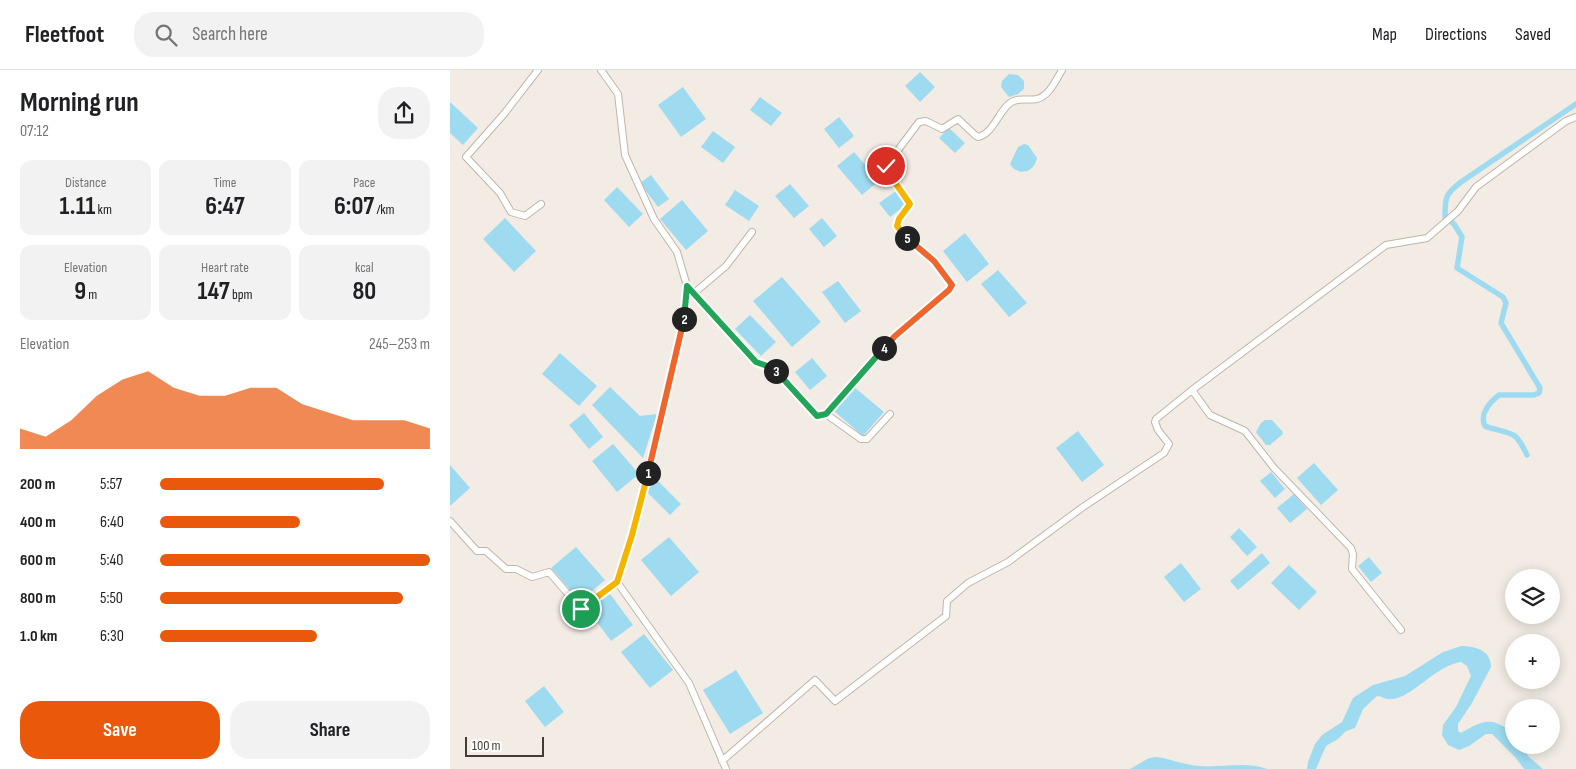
<!DOCTYPE html>
<meta charset="utf-8">
<style>
:root{--surface:#fff;--page:#f2f2f2;--text:#202124;--muted:#757577;--line:#e0e0e0;--accent:#ea580c}
body{margin:0;font-family:"Sofia Sans Condensed",sans-serif;background:var(--page);color:var(--text);height:100vh;display:flex;flex-direction:column;font-size:19px;white-space:nowrap}
*{box-sizing:border-box;margin:0}
p{font-size:16px;color:var(--muted)}
.icon{flex:none;width:28px;height:28px;fill:none;stroke:currentColor;stroke-width:2;stroke-linecap:round;stroke-linejoin:round}
.map{position:relative;flex:1;overflow:hidden}
.drawer{display:flex;flex-direction:column;background:var(--surface);width:450px}
.drawer>*{flex:none}
.tools{position:absolute;left:1055px;top:499px;display:grid;gap:10px}
.tools a{display:grid;place-items:center;width:55px;height:55px;border-radius:50%;background:var(--surface);box-shadow:0 2px 12px #0003;font-size:25px}
.scale{position:absolute;left:15px;bottom:12px;width:79px;box-sizing:border-box;padding-left:5px;border:2px solid #443c34;border-top:0;font-size:14px;line-height:18px;white-space:nowrap;color:#443c34;-webkit-text-stroke:4px #fff;paint-order:stroke}
.pin{position:absolute;display:grid;place-items:center;width:42px;height:42px;color:#fff;margin:-21px;border:2px solid #fff;border-radius:50%;box-shadow:0 1px 5px #0007}
.km{position:absolute;width:25px;height:25px;margin:-12px;border-radius:50%;background:#222;color:#fff;font-size:14px;line-height:25px;text-align:center}
.round{display:grid;place-items:center;flex:none;width:52px;height:52px;border-radius:20px;background:var(--page)}
.overview{display:flex;align-items:center;justify-content:space-between;height:85px;padding:0 20px}
h1{font-size:28px;font-weight:700;line-height:38px}
.metrics{display:grid;grid-template-columns:repeat(3,1fr);gap:8px;height:85px;padding:5px 20px}
.metrics div{display:grid;align-content:center;border-radius:12px;background:var(--page);text-align:center}
.metrics b{font-size:25px;font-weight:700}
.metrics small{font-size:14px;font-weight:400}
.metrics p{font-size:14px}
.chart{height:140px;padding:10px 20px}
.chart p{display:flex;justify-content:space-between}
.chart svg{width:100%;height:90px;margin-top:5px;fill:var(--accent);opacity:.7}
.button{display:flex;gap:10px;margin-top:auto;padding:10px 20px}
.button a{flex:1;height:58px;border-radius:20px;background:var(--accent);color:#fff;font-size:20px;font-weight:700;line-height:58px;text-align:center}
.button a+a{background:var(--page);color:var(--text)}
ul{padding:0 20px;list-style:none;font-size:16px}
li{display:grid;grid-template-columns:80px 60px 1fr;align-items:center;height:38px}
li i{height:12px;border-radius:6px;background:var(--accent)}
header{display:flex;align-items:center;gap:30px;box-sizing:border-box;height:70px;padding:0 25px;background:var(--surface);border-bottom:1px solid var(--line)}
header strong{font-size:24px}
nav{display:flex;gap:28px;margin-inline-start:auto;font-size:18px}
.search{width:350px;height:45px;background:var(--page);display:flex;align-items:center;gap:12px;box-sizing:border-box;padding:0 18px;border-radius:20px;color:var(--muted);font-size:19px}
main{display:flex;flex:1;min-height:0}
.map>svg:first-child{display:block}
.water{fill:#9edbf1}
.lines{fill:none;stroke-linecap:round;stroke-linejoin:round}
.canal{stroke:#9edbf1;stroke-width:5.5}
.street-casing{stroke:#c1b5aa;stroke-width:8}
.street{stroke:#fff;stroke-width:6}
.split-1-casing{stroke:#fff;stroke-width:10}
.split-2-casing{stroke:#fff;stroke-width:10}
.split-3-casing{stroke:#fff;stroke-width:10}
.split-4-casing{stroke:#fff;stroke-width:10}
.split-5-casing{stroke:#fff;stroke-width:10}
.split-6-casing{stroke:#fff;stroke-width:10}
.split-1{stroke:#f5b400;stroke-width:6}
.split-2{stroke:#f0652b;stroke-width:6}
.split-3{stroke:#22a559;stroke-width:6}
.split-4{stroke:#22a559;stroke-width:6}
.split-5{stroke:#f0652b;stroke-width:6}
.split-6{stroke:#f5b400;stroke-width:6}
</style>
<header>
<strong>Fleetfoot</strong>
<div class="search"><svg class="icon" aria-label="search" viewBox="0 0 24 24"><circle cx="10" cy="10" r="6"/><path d="M15 15l6 6"/></svg>Search here</div>
<nav><a>Map</a><a>Directions</a><a>Saved</a></nav>
</header>
<main>
<section class="drawer">
<div class="overview"><div><h1>Morning run</h1><p>07:12</p></div><a class="round"><svg class="icon" aria-label="share" viewBox="0 0 24 24"><path d="M12 15V3M7 8l5-5 5 5M5 13v7h14v-7"/></svg></a></div>
<div class="metrics">
<div><p>Distance</p><b>1.11<small> km</small></b></div>
<div><p>Time</p><b>6:47</b></div>
<div><p>Pace</p><b>6:07<small> /km</small></b></div>
</div>
<div class="metrics">
<div><p>Elevation</p><b>9<small> m</small></b></div>
<div><p>Heart rate</p><b>147<small> bpm</small></b></div>
<div><p>kcal</p><b>80</b></div>
</div>
<div class="chart"><p><span>Elevation</span>245–253 m</p>
<svg viewBox="0 0 160 44" preserveAspectRatio="none"><path d="M0 44V34L10 38L20 30L30 18L40 10L50 6L60 14L70 18L80 18L90 14L100 14L110 22L120 26L130 30L140 30L150 30L160 34V44z"/></svg>
</div>
<ul>
<li><b>200 m</b>5:57<i style="width:83%"></i></li>
<li><b>400 m</b>6:40<i style="width:52%"></i></li>
<li><b>600 m</b>5:40<i style="width:100%"></i></li>
<li><b>800 m</b>5:50<i style="width:90%"></i></li>
<li><b>1.0 km</b>6:30<i style="width:58%"></i></li>
</ul>
<div class="button"><a>Save</a><a>Share</a></div>
</section>
<div class="map">
<svg width="1126" height="699" viewBox="0 0 1126 699">
<rect width="100%" height="100%" fill="#f2ece4"/>
<path class="water" d="M470,2L485,17L470,32L455,16Z
M559,4L568,5L574,11V19L568,24L559,27L551,17L552,11Z
M233,17L256,49L231,67L208,35Z
M310,27L332,43L321,56L300,40Z
M0,32L28,58L13,75L0,63Z
M389,47L404,66L389,78L374,59Z
M499,58L515,73L505,83L489,68Z
M263,61L285,77L273,93L251,77Z
M574,74L578,75L587,88C584,103 568,107 560,94L568,77Z
M404,82L429,111L412,125L387,96Z
M201,105L219,129L208,137L190,113Z
M340,114L359,136L344,148L325,126Z
M167,117L193,144L179,157L154,130Z
M285,120L309,136L299,151L275,135Z
M446,121L456,135L440,147L429,133Z
M232,130L258,161L236,180L210,149Z
M55,148L86,181L64,202L33,169Z
M372,148L387,166L374,177L359,159Z
M515,163L539,194L517,212L493,181Z
M548,200L577,233L559,247L531,214Z
M332,207L371,252L342,277L303,231Z
M388,211L411,241L395,253L372,222Z
M300,245L326,272L311,286L285,259Z
M110,283L147,316L129,336L92,304Z
M362,288L377,306L360,320L345,302Z
M160,317L190,346L207,344L193,388L142,335Z
M404,317L434,342L413,366L384,341Z
M134,343L153,367L139,379L119,355Z
M815,350H822L832,361L833,364L820,375H816L806,362L811,353Z
M628,361L654,395L632,412L606,378Z
M163,374L189,404L167,422L142,391Z
M864,393L888,420L871,435L847,408Z
M0,395L20,418L0,436Z
M821,402L835,419L825,428L810,411Z
M207,410L231,434L220,445L196,421Z
M844,424L857,439L840,453L827,438Z
M789,458L807,477L797,486L780,467Z
M219,467L249,502L221,526L191,490Z
M126,477L155,510L130,531L101,498Z
M812,483L820,493L788,520L780,511Z
M919,487L932,503L921,512L908,496Z
M731,493L751,519L734,532L714,507Z
M839,495L867,522L849,540L821,513Z
M160,524L183,555L161,571L138,540Z
M194,564L223,600L200,618L171,582Z
M1011,576C1025,576 1041,580 1041,597L1022,633L1008,654V661L1011,663C1028,653 1038,646 1056,658C1063,663 1064,667 1064,675H1070L1079,687L1093,699H1074L1066,688L1042,664H1036L1019,676L1009,680L998,675L992,665L993,655L1006,637L1021,606L1017,596L1011,592C985,595 959,632 938,629C934,629 932,626 927,626L913,639L905,658L896,661L888,669L876,676L866,699H857L858,692L865,674L872,665L892,652L903,628L923,615L955,606L993,582Z
M286,600L313,643L280,664L253,620Z
M94,616L114,642L95,657L75,631Z
M707,687C721,689 735,695 749,696C772,698 795,691 817,699H680L699,688Z"/>
<g class="lines">
<path class="canal" d="M1077,385C1074,379 1071,372 1066,367C1061,361 1043,360 1035,356C1029,344 1040,332 1049,325H1084L1089,323L1090,318L1051,253L1056,233L1053,227L1007,198L1012,167L1004,154L995,147C995,128 995,124 1011,112L1126,34"/>
<defs>
<path id="street" d="M88,0L54,44L16,87L50,123L61,142L75,146L91,134
M151,0L168,24L175,85L204,149L227,182L237,216L232,258L182,465L167,512L239,613L276,699
M237,216L306,292L323,298L367,346H372L376,344L411,369H417L440,344
M243,224L276,196L302,162
M742,320L936,175L977,168L1008,141L1026,117L1116,51L1126,47
M376,344L445,266L499,220L502,215L484,191L453,164L447,156L449,149L460,134L435,98L436,96L469,52L476,51L492,59L508,49L525,65L528,67C544,63 548,42 560,33C568,27 577,31 587,29C599,26 606,10 612,0
M0,451L27,481H36L56,499H66L82,507L99,502L131,539L167,512
M272,691L365,610L385,631L496,546L497,531L518,513L558,492L633,437L714,383L719,374L708,360L705,352L706,349L742,320L760,345L795,361L824,398L901,478L903,484L902,499L951,560"/>
</defs>
<use href="#street" class="street-casing"/>
<use href="#street" class="street"/>
</g>
<g class="lines">
<defs>
<path id="split-1" d="M131,539L167,512L182,465L198,403"/>
<path id="split-2" d="M198,403L234,249"/>
<path id="split-3" d="M234,249L237,216L306,292L323,298L326,301"/>
<path id="split-4" d="M326,301L367,346L376,344L434,278"/>
<path id="split-5" d="M434,278L445,266L499,220L502,215L484,191L457,168"/>
<path id="split-6" d="M436,96L437,101L460,134L449,149L447,156L457,168"/>
</defs>
<use href="#split-1" class="split-1-casing"/>
<use href="#split-2" class="split-2-casing"/>
<use href="#split-3" class="split-3-casing"/>
<use href="#split-4" class="split-4-casing"/>
<use href="#split-5" class="split-5-casing"/>
<use href="#split-6" class="split-6-casing"/>
<use href="#split-1" class="split-1"/>
<use href="#split-2" class="split-2"/>
<use href="#split-3" class="split-3"/>
<use href="#split-4" class="split-4"/>
<use href="#split-5" class="split-5"/>
<use href="#split-6" class="split-6"/>
</g>
</svg>
<div class="tools">
<a><svg class="icon" aria-label="layers" viewBox="0 0 24 24"><path d="M12 4l9 5-9 5-9-5zM3 14l9 5 9-5"/></svg></a>
<a>+</a>
<a>−</a>
</div>
<div class="scale">100 m</div>
<div class="pin" style="left:131px;top:539px;background:#1e9e55"><svg class="icon" aria-label="arrive" viewBox="0 0 24 24"><path d="M6 21V4h12l-3 4 3 4H6"/></svg></div>
<div class="pin" style="left:436px;top:96px;background:#d93025"><svg class="icon" aria-label="check" viewBox="0 0 24 24"><path d="M5 12l5 5 9-10"/></svg></div>
<b class="km" style="left:198px;top:403px">1</b>
<b class="km" style="left:234px;top:249px">2</b>
<b class="km" style="left:326px;top:301px">3</b>
<b class="km" style="left:434px;top:278px">4</b>
<b class="km" style="left:457px;top:168px">5</b>
</div>
</main>
